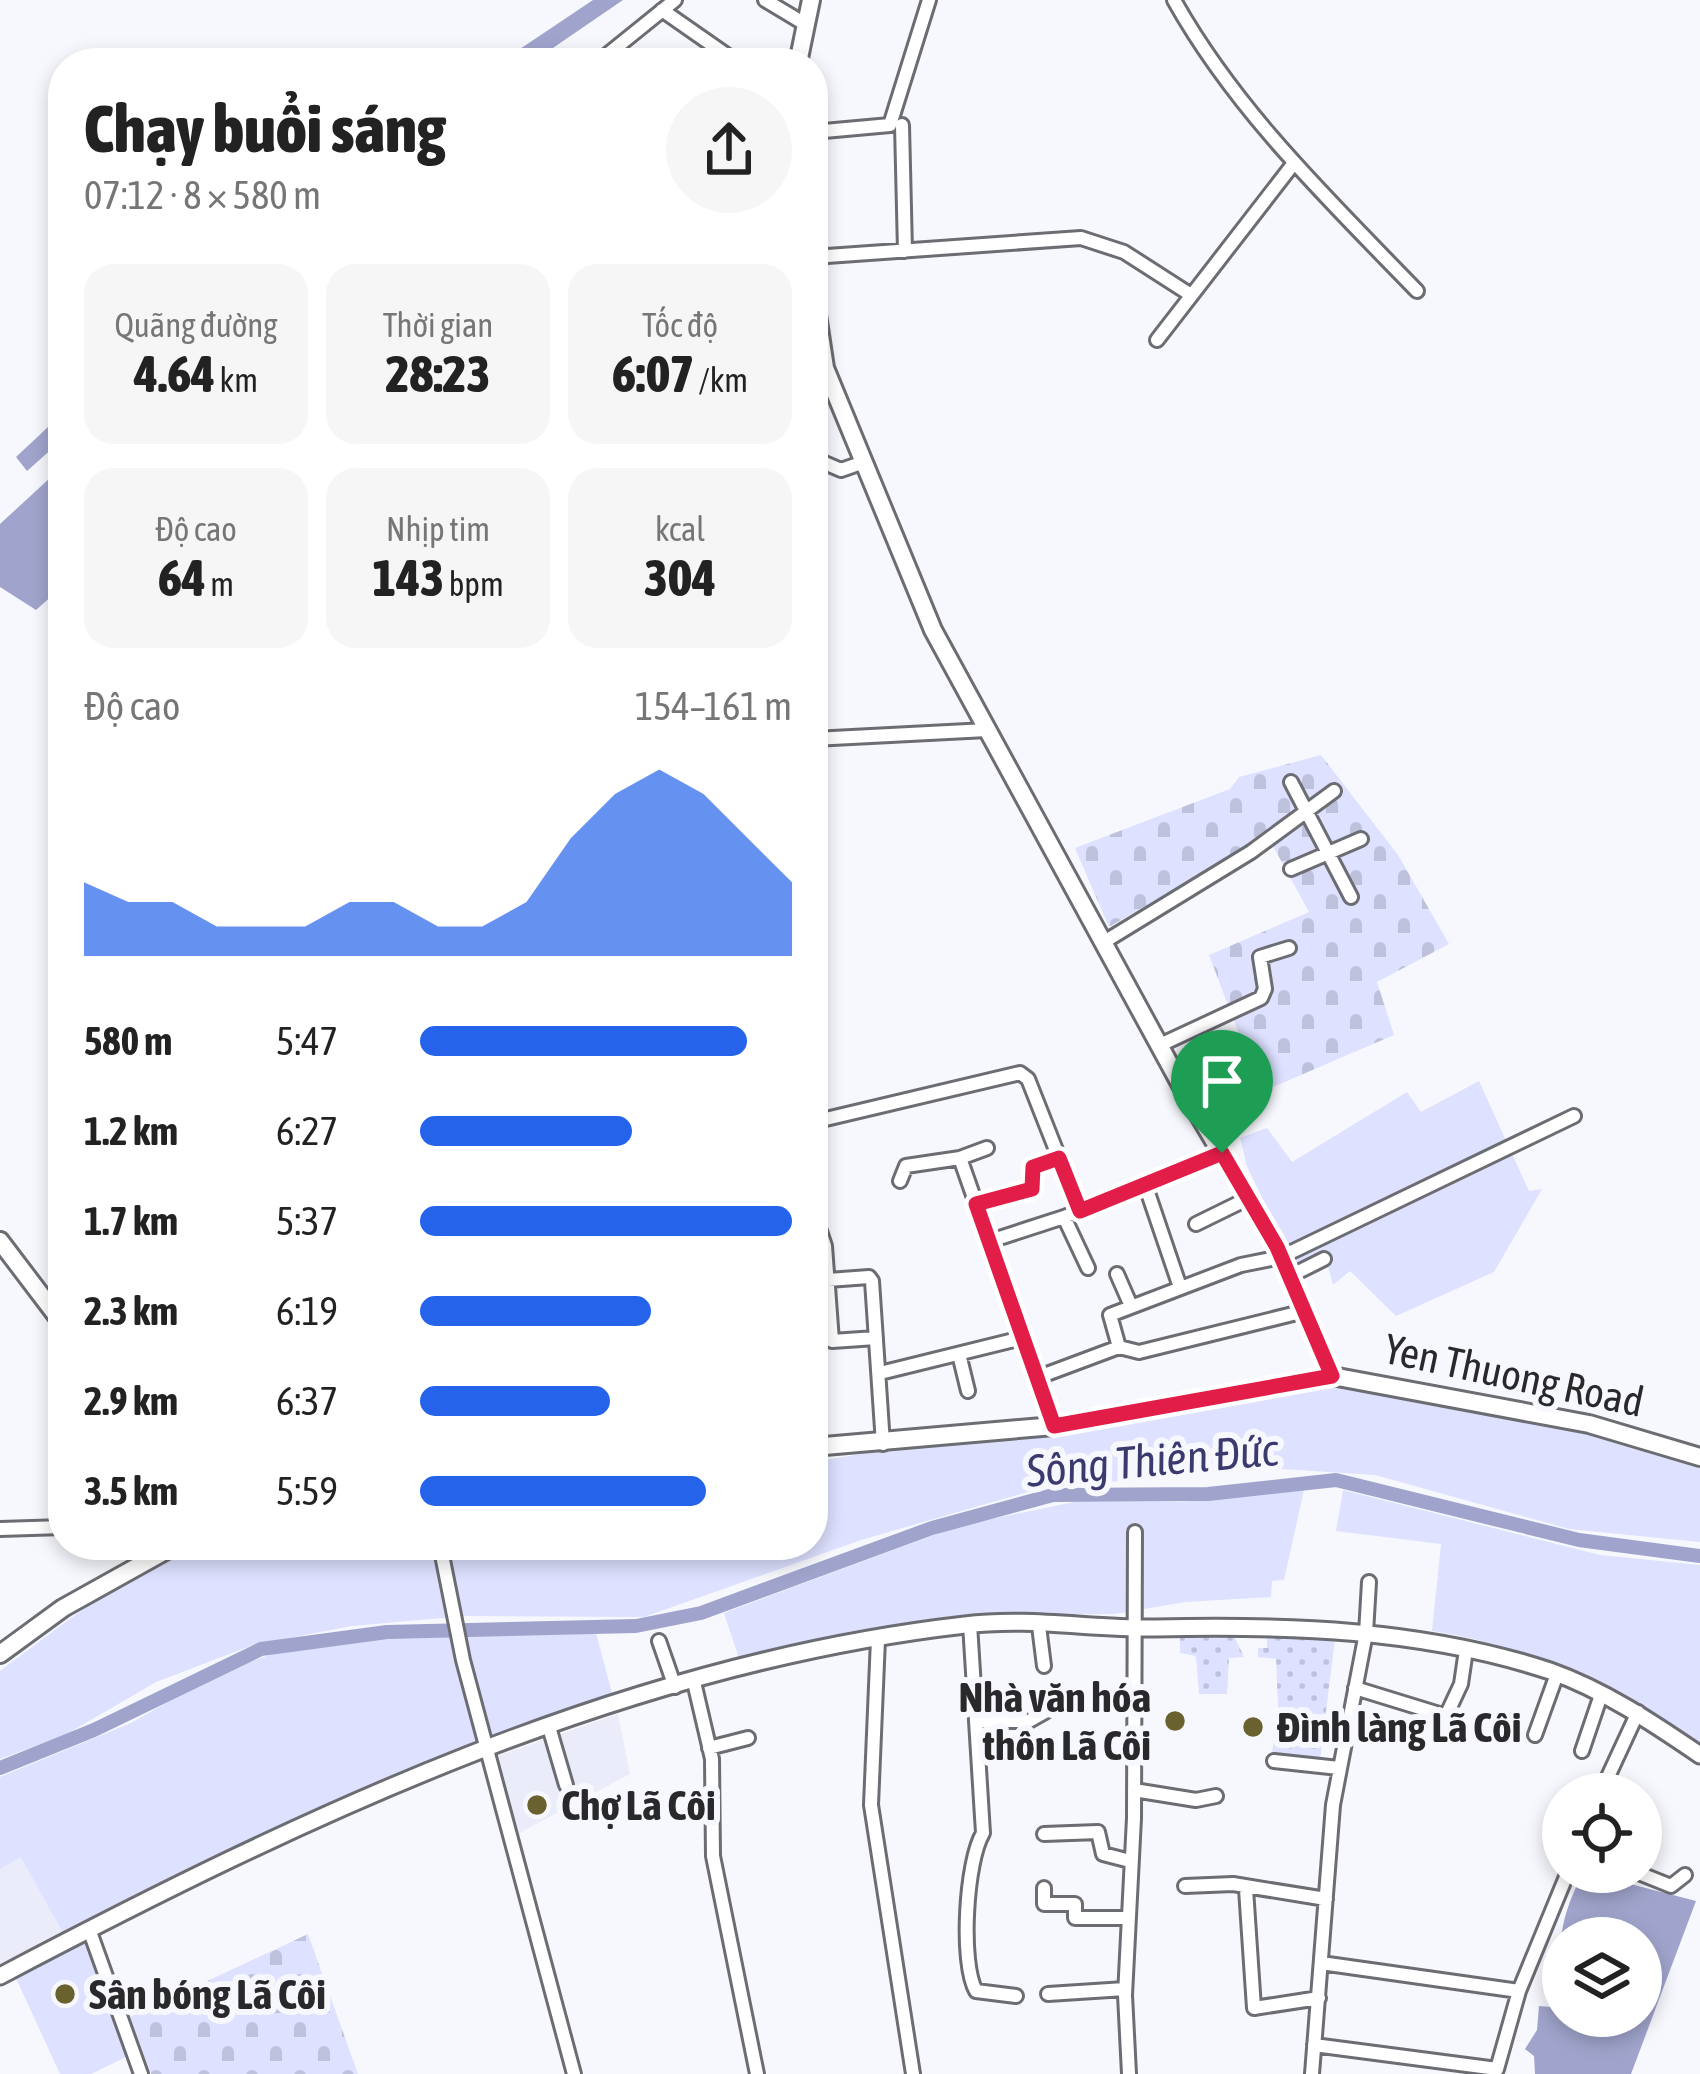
<!DOCTYPE html>
<html lang="vi">
<meta charset="utf-8">
<style>
:root{--surface:#fff;--page:#f6f6f6;--text:#222;--muted:#767676;--accent:#2563eb}
body{margin:0;font-family:"Asap Condensed",sans-serif;background:var(--page);color:var(--text);height:100vh;display:flex;flex-direction:column;font-size:45px;white-space:nowrap}
*{box-sizing:border-box;margin:0}
p{font-size:39px;color:var(--muted)}
.icon{flex:none;width:66px;height:66px;fill:none;stroke:currentColor;stroke-width:2;stroke-linecap:round;stroke-linejoin:round}
.map{position:relative;flex:1;overflow:hidden}
.panel{position:absolute;left:48px;top:48px;width:780px;height:1512px;display:flex;flex-direction:column;background:var(--surface);border-radius:48px;box-shadow:0 6px 18px #0003}
.panel>*{flex:none}
.buttons{position:absolute;left:1542px;top:1773px;display:grid;gap:24px}
.buttons a{display:grid;place-items:center;width:120px;height:120px;border-radius:50%;background:var(--surface);box-shadow:0 6px 18px #0003;font-size:60px}
.pin{position:absolute;display:grid;place-items:center;width:102px;height:102px;color:#fff;margin:-123px -51px;border-radius:50% 50% 50% 0;rotate:-45deg;box-shadow:0 0 12px #0007}
.pin .icon{rotate:45deg}
.round{display:grid;place-items:center;flex:none;width:126px;height:126px;border-radius:63px;background:var(--page)}
.summary{display:flex;align-items:center;justify-content:space-between;height:204px;padding:0 36px}
h1{font-size:66px;font-weight:800;line-height:90px}
.figures{display:grid;grid-template-columns:repeat(3,1fr);gap:18px;height:204px;padding:12px 36px}
.figures div{display:grid;align-content:center;border-radius:30px;background:var(--page);text-align:center}
.figures b{font-size:51px;font-weight:800}
.figures small{font-size:33px;font-weight:400}
.figures p{font-size:33px}
.chart{height:336px;padding:24px 36px}
.chart p{display:flex;justify-content:space-between}
.chart svg{width:100%;height:216px;margin-top:12px;fill:var(--accent);opacity:.7}
ul{padding:0 36px;list-style:none;font-size:39px}
li{display:grid;grid-template-columns:192px 144px 1fr;align-items:center;height:90px}
li i{height:30px;border-radius:15px;background:var(--accent)}
.map>svg:first-child{display:block}
.built{fill:#ebecf9}
.green{fill:#dee1ff}
.cemetery{fill:url(#cemetery-stones)}
.park{fill:url(#park-dots)}
.water{fill:#a0a4cc}
.lines{fill:none;stroke-linecap:round;stroke-linejoin:round}
.canal{stroke:#a0a4cc;stroke-width:14}
.minor-casing{stroke:#6c6d72;stroke-width:18}
.tertiary-casing{stroke:#6c6d72;stroke-width:21}
.secondary-casing{stroke:#6c6d72;stroke-width:22}
.minor{stroke:#fff;stroke-width:12}
.tertiary{stroke:#fff;stroke-width:15}
.secondary{stroke:#fff;stroke-width:16}
.route-casing{stroke:#fff;stroke-width:24}
.route{stroke:#e11d48;stroke-width:15}
.poi-dot{fill:#69622f;stroke:#f7f8fd;stroke-width:4.5}
.labels{text-anchor:middle;dominant-baseline:central;stroke-width:12;stroke-linejoin:round;paint-order:stroke}
.street-label{font-size:42px;fill:#29292b;stroke:#f7f8fd}
.poi-label{font-size:42px;font-weight:bold;fill:#29292b;stroke:#f7f8fd;text-anchor:start}
.water-label{font-size:45px;font-style:italic;fill:#3a3a6f;stroke:#f7f8fd}
</style>
<div class="map">
<svg width="1700" height="2074" viewBox="0 0 1700 2074">
<defs>
<pattern id="cemetery-stones" width="16" height="16" patternUnits="userSpaceOnUse" patternTransform="scale(3)"><rect width="16" height="16" fill="#dee1ff"/><path d="M2 7V4a2 2 0 0 1 4 0v3zM10 15v-3a2 2 0 0 1 4 0v3z" fill="#bec1db"/></pattern>
<pattern id="park-dots" width="8" height="8" patternUnits="userSpaceOnUse" patternTransform="scale(3)"><rect width="8" height="8" fill="#dee1ff"/><path d="M2 2h.1M6 6h.1" fill="none" stroke="#bec1db" stroke-width="1.8" stroke-linecap="round"/></pattern>
</defs>
<rect width="100%" height="100%" fill="#f7f8fd"/>
<path class="built" d="M618,1714L630,1774L512,1837L497,1756Z
M21,1856L64,1935L0,1966V1869Z"/>
<path class="green" d="M1479,1081L1529,1191L1542,1189L1494,1272L1396,1316L1350,1271L1333,1285L1324,1251L1294,1265L1247,1166L1240,1138L1267,1128L1292,1162L1407,1092L1421,1112Z
M1342,1385L1584,1434L1700,1468V1542L1569,1529L1375,1475L1268,1468L1041,1488L861,1540L644,1617L465,1616L352,1626L253,1645L156,1682L65,1735L0,1759V1671C68,1621 137,1561 222,1545H813V1462L939,1441L1071,1433Z
M1304,1490L1284,1580L1272,1581L1271,1597L1185,1602L1115,1614L952,1616L853,1631L739,1658L724,1613L958,1526L1074,1502H1185Z
M1343,1490L1600,1555L1700,1565V1744C1616,1689 1532,1646 1432,1631L1441,1544L1336,1531Z
M596,1633L613,1697L316,1808L64,1935L21,1857L0,1869V1777L131,1723L219,1673L275,1653L388,1636Z
M86,1941L130,2055L91,2074H60L15,1976Z"/>
<path class="cemetery" d="M1321,755L1398,855L1449,944L1377,982L1394,1035L1261,1092L1209,955L1309,912L1267,835L1109,927L1075,848L1230,789L1239,777Z
M308,1934L358,2074H151L130,2017Z"/>
<path class="park" d="M1267,1632L1335,1639L1320,1760L1272,1755L1274,1735L1279,1732L1276,1659L1258,1657V1648H1267Z
M1180,1636H1234L1244,1657L1229,1658L1227,1694H1199L1196,1656L1180,1653Z"/>
<path class="water" d="M593,0H623L531,63H499Z
M63,413V439L27,471L16,457Z
M63,466V586L36,610L0,587V524Z
M1584,1872L1696,1901L1631,2074H1535L1534,2056L1525,2049L1537,2030L1539,2006L1563,2008V2016H1641V1938H1563L1561,1958C1558,1930 1570,1896 1584,1872Z"/>
<g class="lines">
<path class="canal" d="M0,1768L94,1730L261,1649L387,1632L636,1626L701,1613L932,1528L1053,1495L1208,1494L1336,1480L1579,1540L1700,1556"/>
<defs>
<path id="minor" d="M765,0L805,24
M1174,0C1236,111 1329,200 1417,291
M662,10L738,63
M597,63L675,0
M902,125L905,251
M813,132L890,125L929,0
M813,257L1081,238L1124,252L1191,295
M1157,340L1294,163
M813,458L841,470L864,462
M813,739L987,730
M1291,782L1351,897
M1291,869L1361,839
M1104,942L1251,852L1334,791
M1160,1045L1261,998L1265,989L1260,957L1289,948
M813,1122L1020,1073L1028,1079L1080,1211
M960,1158L1054,1426
M900,1181L906,1166L960,1158L987,1148
M1145,1184L1180,1287
M977,1205L1032,1189L1033,1167L1059,1158
M813,1210L825,1246L832,1341L876,1338
M1064,1217L1088,1268
M1196,1224L1249,1198
M987,1242L1064,1217L1222,1153
M1117,1274L1131,1306
M1290,1276L1324,1259
M828,1280L869,1277L872,1281L883,1444
M1119,1347L1110,1315L1241,1265L1281,1257L1574,1116
M959,1354L968,1391
M880,1373L1022,1338
M1036,1378L1119,1347L1139,1352L1305,1311
M0,1529L63,1527
M440,1545L463,1660L574,2074
M970,1624L983,1833C966,1861 960,1963 976,1991L1016,1996
M1039,1626L1044,1666
M878,1639L871,1805L913,2074
M659,1641L675,1687
M694,1682L712,1759L713,1856L757,2074
M1355,1688L1446,1716L1461,1684L1466,1650
M976,1721H1029L1045,1712L1048,1692
M549,1727L566,1785
M1535,1735L1557,1674
M709,1748L748,1738
M1582,1751L1601,1695
M1274,1761L1339,1768
M1134,1790L1196,1800L1216,1796
M1600,1794L1638,1712
M1044,1834L1098,1832L1103,1854L1130,1861
M1636,1872L1671,1886L1685,1875
M1185,1886L1233,1884L1326,1899
M1044,1888V1904H1075V1918H1127
M1246,1889L1254,2008L1319,1998
M89,1929L141,2074
M1321,1963L1519,1991
M1048,1994L1125,1989
M1314,2045L1497,2069L1519,1991L1568,1872
M1129,2074L1125,1995L1134,1818L1135,1532
M1312,2074L1333,1805L1366,1633L1369,1582"/>
<path id="tertiary" d="M0,1976C302,1817 622,1664 965,1625C1027,1617 1093,1629 1156,1628C1287,1625 1423,1629 1550,1671C1604,1690 1653,1723 1700,1755"/>
<path id="secondary" d="M798,63L811,0
M813,288L825,368L933,630L1182,1087L1277,1247L1332,1376
M0,1241L63,1324
M813,1447L1054,1426L1332,1376L1589,1424L1700,1457
M0,1654L63,1608L176,1545"/>
</defs>
<use href="#minor" class="minor-casing"/>
<use href="#tertiary" class="tertiary-casing"/>
<use href="#secondary" class="secondary-casing"/>
<use href="#minor" class="minor"/>
<use href="#tertiary" class="tertiary"/>
<use href="#secondary" class="secondary"/>
</g>
<g class="lines">
<defs>
<path id="route" d="M1222,1153L1277,1247L1332,1376L1054,1426L976,1204L1032,1189L1033,1167L1059,1158L1080,1211Z"/>
</defs>
<use href="#route" class="route-casing"/>
<use href="#route" class="route"/>
</g>
<g class="poi-dot">
<circle cx="1175" cy="1721" r="12"/>
<circle cx="1253" cy="1727" r="12"/>
<circle cx="537" cy="1805" r="12"/>
<circle cx="65" cy="1994" r="12"/>
</g>
<g class="labels">
<g class="street-label">
<text transform="translate(1514 1375) rotate(12)">Yen Thuong Road</text>
</g>
<g class="poi-label">
<text x="1151" y="1697" text-anchor="end">Nhà văn hóa<tspan x="1151" dy="48">thôn Lã Côi</tspan></text>
<text x="1277" y="1727">Đình làng Lã Côi</text>
<text x="561" y="1805">Chợ Lã Côi</text>
<text x="89" y="1994">Sân bóng Lã Côi</text>
</g>
<g class="water-label">
<text transform="translate(1152 1460) rotate(-5)">Sông Thiên Đức</text>
</g>
</g>
</svg>
<div class="buttons">
<a><svg class="icon" aria-label="locate" viewBox="0 0 24 24"><circle cx="12" cy="12" r="6"/><path d="M12 2v4M12 18v4M2 12h4M18 12h4"/></svg></a>
<a><svg class="icon" aria-label="layers" viewBox="0 0 24 24"><path d="M12 4l9 5-9 5-9-5zM3 14l9 5 9-5"/></svg></a>
</div>
<div class="pin" style="left:1222px;top:1153px;background:#1e9e55"><svg class="icon" aria-label="arrive" viewBox="0 0 24 24"><path d="M6 21V4h12l-3 4 3 4H6"/></svg></div>
<section class="panel">
<div class="summary"><div><h1>Chạy buổi sáng</h1><p>07:12 · 8 × 580 m</p></div><a class="round"><svg class="icon" aria-label="share" viewBox="0 0 24 24"><path d="M12 15V3M7 8l5-5 5 5M5 13v7h14v-7"/></svg></a></div>
<div class="figures">
<div><p>Quãng đường</p><b>4.64<small> km</small></b></div>
<div><p>Thời gian</p><b>28:23</b></div>
<div><p>Tốc độ</p><b>6:07<small> /km</small></b></div>
</div>
<div class="figures">
<div><p>Độ cao</p><b>64<small> m</small></b></div>
<div><p>Nhịp tim</p><b>143<small> bpm</small></b></div>
<div><p>kcal</p><b>304</b></div>
</div>
<div class="chart"><p><span>Độ cao</span>154–161 m</p>
<svg viewBox="0 0 160 44" preserveAspectRatio="none"><path d="M0 44V29L10 33L20 33L30 38L40 38L50 38L60 33L70 33L80 38L90 38L100 33L110 20L120 11L130 6L140 11L150 20L160 29V44z"/></svg>
</div>
<ul>
<li><b>580 m</b>5:47<i style="width:88%"></i></li>
<li><b>1.2 km</b>6:27<i style="width:57%"></i></li>
<li><b>1.7 km</b>5:37<i style="width:100%"></i></li>
<li><b>2.3 km</b>6:19<i style="width:62%"></i></li>
<li><b>2.9 km</b>6:37<i style="width:51%"></i></li>
<li><b>3.5 km</b>5:59<i style="width:77%"></i></li>
</ul>
</section>
</div>
